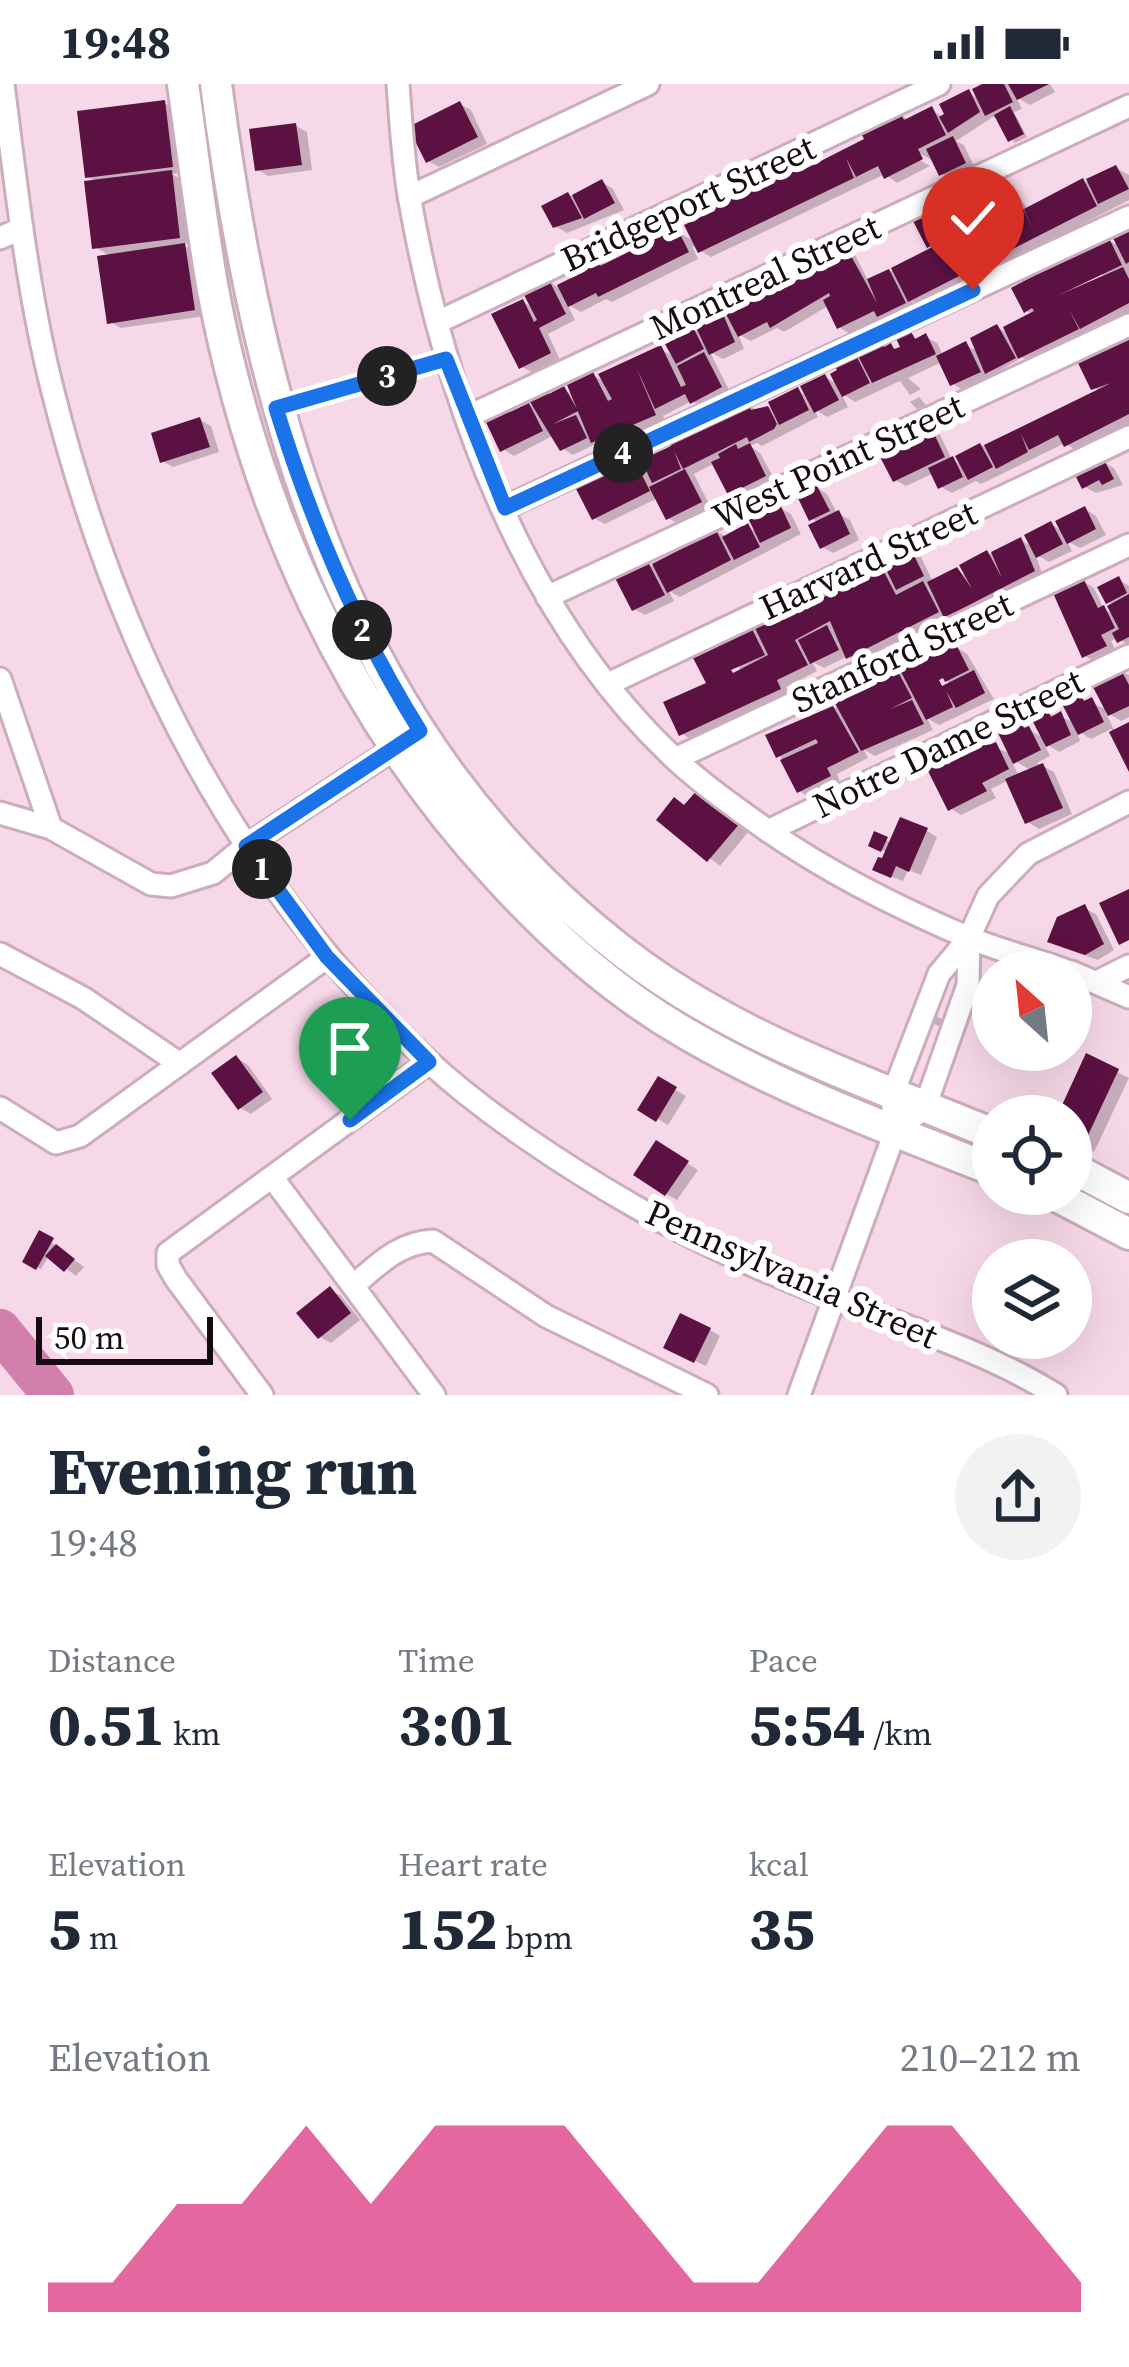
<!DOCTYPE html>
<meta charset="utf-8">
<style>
:root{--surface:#fff;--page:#f2f2f3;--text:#1f2937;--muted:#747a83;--accent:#db2777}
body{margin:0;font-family:"Source Serif 4",serif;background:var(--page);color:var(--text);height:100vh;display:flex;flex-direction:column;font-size:45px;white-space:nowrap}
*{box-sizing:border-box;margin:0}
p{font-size:39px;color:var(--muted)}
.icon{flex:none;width:66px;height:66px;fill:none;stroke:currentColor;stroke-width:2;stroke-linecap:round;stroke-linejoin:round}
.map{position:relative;height:1311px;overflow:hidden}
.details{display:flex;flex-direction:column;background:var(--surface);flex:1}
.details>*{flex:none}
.needle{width:78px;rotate:333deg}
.tools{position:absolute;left:972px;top:867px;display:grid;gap:24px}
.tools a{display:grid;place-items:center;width:120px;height:120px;border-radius:50%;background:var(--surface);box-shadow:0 12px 48px #0002;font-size:60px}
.scale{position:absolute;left:36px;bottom:30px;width:177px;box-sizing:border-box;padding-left:12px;border:6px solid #150b11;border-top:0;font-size:33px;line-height:42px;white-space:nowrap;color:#150b11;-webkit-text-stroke:9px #fff;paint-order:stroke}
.pin{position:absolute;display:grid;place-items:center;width:102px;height:102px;color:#fff;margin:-123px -51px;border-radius:50% 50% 50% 0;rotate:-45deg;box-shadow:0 0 12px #0007}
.pin .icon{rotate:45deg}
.km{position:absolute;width:60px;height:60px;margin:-30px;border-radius:50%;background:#222;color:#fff;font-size:33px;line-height:60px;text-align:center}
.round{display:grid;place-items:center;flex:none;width:126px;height:126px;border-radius:63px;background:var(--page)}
.head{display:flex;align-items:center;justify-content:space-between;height:204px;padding:0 48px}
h1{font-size:66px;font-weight:800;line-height:90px}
.figures{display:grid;grid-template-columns:repeat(3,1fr);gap:18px;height:204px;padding:12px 48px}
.figures div{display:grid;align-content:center}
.figures b{font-size:60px;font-weight:800}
.figures small{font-size:33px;font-weight:400}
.figures p{font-size:33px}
.chart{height:336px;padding:24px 48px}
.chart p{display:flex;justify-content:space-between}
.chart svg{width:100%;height:216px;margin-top:12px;fill:var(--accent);opacity:.7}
.status{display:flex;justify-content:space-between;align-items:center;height:84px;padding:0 60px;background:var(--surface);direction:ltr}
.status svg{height:33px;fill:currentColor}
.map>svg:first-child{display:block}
.shadow{fill:#0003;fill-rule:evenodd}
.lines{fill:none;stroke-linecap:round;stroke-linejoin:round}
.river{stroke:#d27fae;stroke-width:42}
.building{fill:#5b1142}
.street-casing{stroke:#cbadbd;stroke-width:27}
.secondary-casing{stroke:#cbadbd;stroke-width:36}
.path{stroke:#aa929f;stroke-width:4.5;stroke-dasharray:9 9;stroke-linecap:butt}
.street{stroke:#fff;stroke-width:21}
.secondary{stroke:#fff;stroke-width:30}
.route-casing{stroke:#fff;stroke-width:24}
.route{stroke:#1a73e8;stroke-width:15}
.labels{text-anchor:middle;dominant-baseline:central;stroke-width:12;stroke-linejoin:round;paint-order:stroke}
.street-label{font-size:36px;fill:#150b11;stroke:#fff}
</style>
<div class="status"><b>19:48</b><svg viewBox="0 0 49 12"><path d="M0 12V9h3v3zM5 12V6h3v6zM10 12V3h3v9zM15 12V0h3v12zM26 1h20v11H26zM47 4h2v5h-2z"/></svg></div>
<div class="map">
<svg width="1129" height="1311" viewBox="0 0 1129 1311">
<rect width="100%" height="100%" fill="#f7d8e8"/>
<path class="shadow" d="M984,0H1050L1055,8L1030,21L1016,13L1022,25L1014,28L1027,53L1015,59L1000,37L993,33L956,57L964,61L975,85L953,96L942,90L937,79L912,65L909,70L930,82L897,99L885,90L711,173L692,162L698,175L612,218L606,215L581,228L567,220L575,236L548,250L560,276L533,289L522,283L523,218L535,225L548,197L558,203L589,188L594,174L607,182L677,148L696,158L800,80L810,85L868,56L900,31L909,36L931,26L951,37L969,9L981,16Z
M164,19L175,25L183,88L172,90L182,96L190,159L181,160L195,168L205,232L121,244L110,238L112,173L95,163L98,98L88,93Z
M460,20L471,26L487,60L439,83L428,77Z
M296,42L307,48L312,86L268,92L257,85Z
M1116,84L1129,91V116L922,222L912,217L915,225L890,237L884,233L850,250L839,243L828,222L784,248L777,244L751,257L738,250L744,265L723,275L710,268L731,310L703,324L692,317L663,332L665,337L605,363L598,359L573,371L562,364L556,350L514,372L503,365L508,326L514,329L535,320L546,306L554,311L564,306L577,313L593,291L606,299L660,265L675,273L669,261L700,245L719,225L730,231L760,217L774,200L783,205L821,187L844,165L855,171L869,198L932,167L916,136L939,124L952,132L949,125L1001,96L1012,102L1028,126ZM989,120L994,140L985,144L976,127ZM644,291L649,302L640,306L635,296Z
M602,98L613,105L624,126L567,149L555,142L546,123Z
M1129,150V230L1032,279L1015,269L1018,276L964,307L953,300L942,278L908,294L921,305L910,311L900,297L855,318L841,309L848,323L827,333L814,325L818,333L762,362L757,359L750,362L760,369L776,398L742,416L731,409L715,379L694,390L711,424L679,440L668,434L658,414L605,440L594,434L604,390L612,395L636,383L651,391L645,378L747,321L761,328L798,307L809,313L825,293L839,301L838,281L880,261L898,267L908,245L918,257L926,253L937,259L943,271L965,260L980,269L997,243L1009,250L1033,231L1026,226L1108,156L1121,163ZM1100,186L1105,195L1057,212Z
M1129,254V344L1077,367L1065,359L981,400L976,397L952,409L941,403L934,389L906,402L895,396L929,345L940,351L952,376L964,382L959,373L1100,307L1093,303Z
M919,313L926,321L917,325L910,318Z
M200,336L211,342L219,368L173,383L162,377Z
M1103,378L1114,384L1123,401L1096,409L1085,403Z
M816,403L827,410L837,429L850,436L859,456L833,469L822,463L819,439L812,435Z
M780,424L791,430L801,450L680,513L669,507L674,517L645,531L634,525L647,479L654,483L714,446L725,452L748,443L758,449Z
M1085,425L1096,432L1106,451L1080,464L1067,457L1072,467L1049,478L1035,470L1044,494L957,538L950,534L860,579L848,572L824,584L812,578L817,587L786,603L790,611L692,656L681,649L727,560L748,540L757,546L854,503L878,479L890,486L909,465L920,471L933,498L957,487L966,492L963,482L1021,456L1034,464L1051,440L1064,448ZM737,580L742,588L732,593L727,584Z
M1119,496L1129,502V562L1118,554L1111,557L1116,568L1096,578L1085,572L1083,497L1094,504L1104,525L1115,531L1114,521L1108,518Z
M956,563L967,570L994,615L939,641L927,634L933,646L875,672L863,665L868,674L837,690L840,699L810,714L799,707L769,652L839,622L894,585L901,589ZM944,590L950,602L941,606L935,595Z
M1121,587L1129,591V633L1121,637L1105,627L1115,648L1129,642V682L1111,645L1091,655L1076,646L1080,657L1059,668L1043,658L1050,672L1037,679L1054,688L1072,730L1039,745L1028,738L1009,696L991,705L996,714L961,731L950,724L961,659L970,665L986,658L1012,671L1021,641L1045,655L1047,629L1075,638L1080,614L1108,626ZM1010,674L1032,687L1019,692Z
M700,707L750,746L720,782L660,736L686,724Z
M927,747L937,753L921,791L908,786L903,797L887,791L888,769L871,761L876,751L892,759Z
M1084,824L1096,830L1114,866L1098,876L1061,863Z
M933,931L947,937L944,944L931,939Z
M1087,973L1129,994L1094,1068L1071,1057V1032H1060Z
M237,974L248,981L272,1015L251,1030L240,1024Z
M659,996L686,1012L668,1041L641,1025Z
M657,1060L698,1086L677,1116L666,1110Z
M40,1150L84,1183L76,1192L49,1172L41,1185L26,1177Z
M330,1206L341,1212L360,1236L331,1259L320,1253Z
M710,1246L720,1252L706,1282L678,1269Z"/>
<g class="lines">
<path class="river" d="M0,1246L53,1311"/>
</g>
<path class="building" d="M982,0H1004L1013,18L985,32L972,5Z
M1008,0H1049L1017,16Z
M969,5L980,28L948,49L939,33L944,30L939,20Z
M165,16L173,83L85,94L77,27Z
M460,17L478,53L426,79L408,43Z
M932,22L946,51L918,65L923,75L884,95L878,82L856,93L846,74L854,94L698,169L684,141L713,127L710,121L801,77L805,85L864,55L860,47L900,28L904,36Z
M1010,22L1024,50L1008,58L994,31Z
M296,39L302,81L255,87L249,45Z
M953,52L966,79L939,92L926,65Z
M1116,81L1129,105L1098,120L1086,95Z
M172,86L180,154L92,165L84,97Z
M1001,92L1012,114L1017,111L1033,146L1024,125L1083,94L1097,122L908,218L891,184L958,150L945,123L972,110L986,140L990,138L987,125L982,127L972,107Z
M602,95L615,119L584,135L572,111Z
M568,108L582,134L553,144L541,122Z
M939,121L954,149L927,164L912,135Z
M677,144L689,168L598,213L596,209L568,223L557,201L585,187L581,177L595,171L600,182Z
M1129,147V178L1126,180L1113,154Z
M1108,152L1122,181L1061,210L1123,183L1129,195V219L1080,245L1068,224L1079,245L1018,275L1003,243L1034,227L1032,224L1024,229L1011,204Z
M185,159L195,226L107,240L97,172Z
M845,161L877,219L867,195L889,185L906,219L877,233L874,227L837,245L823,216L830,212L829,209L770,244L767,238L738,253L726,230L756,215L752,207L774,196L777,203L787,201L817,186L813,177Z
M548,194L566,230L539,244L551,269L519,285L491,230L523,215L534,238L537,236L522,207Z
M719,221L735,258L709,271L692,235Z
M997,240L1016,274L985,290L970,254Z
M908,242L915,255L926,249L936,270L872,299L857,270L881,258L884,263L891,259L894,265L900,263L894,250Z
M694,245L704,265L676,280L665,260Z
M1129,251V330L1064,363L1058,351L1029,366L1021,350L1028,368L996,385L984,361L1111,299L1091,306L1077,277Z
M966,257L981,288L950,302L936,272Z
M661,261L681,303L686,301L677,282L704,268L722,303L690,320L685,310L655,325L636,283L656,331L591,359L567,301L593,288L608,317L612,315L598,290Z
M855,269L870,299L842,313L830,290L837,286L834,280Z
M825,290L839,316L814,329L800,302Z
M564,302L578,327L553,340L576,331L587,354L560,367L527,313L546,303L549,310Z
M798,303L809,326L779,341L768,318Z
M747,317L751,326L768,322L777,340L774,345L749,358L747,353L683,385L674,367L681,385L652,399L641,376L671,362L667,353Z
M529,319L543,347L500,368L484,334L508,322L510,328Z
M200,333L210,363L160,379L151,349Z
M930,341L945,373L893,398L877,367Z
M750,359L766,392L728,411L711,378L720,374L718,370L736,360L738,365Z
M980,359L993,383L968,396L955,372Z
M953,372L963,393L938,405L928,384Z
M1103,374L1114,395L1102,401L1099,396L1082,405L1076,393Z
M636,379L650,407L592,436L574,401L604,386L607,393Z
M685,385L702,418L666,436L649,403Z
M816,400L830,427L809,437L796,410Z
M780,420L791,444L760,459L749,436Z
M1085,422L1096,445L1067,460L1055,437Z
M839,426L850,450L820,465L808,441Z
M1051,437L1063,460L1036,474L1024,451Z
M748,439L760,463L734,476L722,453Z
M714,442L731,476L667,509L652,480L683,464L680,459Z
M1021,453L1035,487L944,534L927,498L957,483L972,505L959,481L987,466L1002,494L991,468Z
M909,461L924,492L896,506L881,475Z
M647,476L665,511L632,527L614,492Z
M878,476L896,511L923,497L939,528L846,575L830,537L795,556L808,581L777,596L781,605L679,652L663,618L706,599L693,574L723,559L719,551L748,537L765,571L731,586L733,589L768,571L755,544L850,501L846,492Z
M1119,492L1127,509L1106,520L1097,503Z
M1083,494L1098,524L1104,521L1115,544L1101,551L1107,562L1082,574L1053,509Z
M1129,510V553L1117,559L1112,549L1119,545L1107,522Z
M827,541L839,566L810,580L798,556Z
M956,560L969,586L945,598L943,594L939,596L942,602L974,586L985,609L956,624L946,607L953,623L926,636L900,586Z
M895,582L912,614L890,625L912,616L924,640L861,667L831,612Z
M1120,584L1129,601V622L1108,632L1093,603Z
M1080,611L1084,617L1092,613L1104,638L1078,651L1062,620Z
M833,622L859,668L827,684L831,692L797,709L780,676L818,659L816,655L776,674L765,651Z
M1047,625L1051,633L1061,627L1071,651L1046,663L1031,634Z
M1021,638L1024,644L1029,642L1041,666L1013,680L998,649Z
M1129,638V688L1109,648Z
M986,654L989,661L996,658L1009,685L982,699L987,707L948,727L922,675L961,656L965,664Z
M1043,679L1063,724L1025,740L1005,695Z
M699,704L741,738L707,778L656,736L674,713L684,721Z
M900,733L928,744L909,788L896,782L891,794L872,786L878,773L882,774Z
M874,747L888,753L881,768L868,762Z
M1129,805V856L1119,861L1099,819Z
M1085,820L1104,860L1085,871L1047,858L1057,833Z
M1086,969L1119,985L1082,1064L1071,1059V1032H1057Z
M236,971L263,1008L238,1026L211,989Z
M658,992L677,1003L656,1038L637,1026Z
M656,1056L689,1077L665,1112L633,1091Z
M39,1146L54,1154L36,1186L22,1178Z
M56,1160L75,1175L64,1188L45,1172Z
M330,1202L351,1229L318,1255L296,1229Z
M680,1229L711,1244L694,1279L663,1264Z"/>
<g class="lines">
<defs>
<path id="street" d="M3,0C16,101 27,205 52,304C116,560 232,794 427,976C484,1029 566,1083 634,1122C699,1159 770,1190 840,1217C912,1245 989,1269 1056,1311
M398,0C401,39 403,79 410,117C446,317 523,532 674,674C702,700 736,724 767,746C826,787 901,825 967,853C1000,867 1036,875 1070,888
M409,113L648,0
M0,154L22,144
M438,238L939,0
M467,333L1129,22
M504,424L1129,133
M547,513L1129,241
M0,595L51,744
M608,600L1129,353
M675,675L1129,461
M0,729L51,744L151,800L171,802L213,789L246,762L404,658
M768,747L1129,572
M0,870L83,914L180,980
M1071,888L1129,913
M1097,898L1129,882
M0,1024L56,1059L80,1052L327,873
M895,1048L925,1023L968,901L969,854
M272,1093L434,1311
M353,1202C379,1180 398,1159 433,1157L546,1232L707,1311
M262,1311L176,1195L168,1181V1169L429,978
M799,1311L895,1048L892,1012L939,890L969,854L988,812L1028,770L1129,718"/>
<path id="secondary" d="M183,0C193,69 201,138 213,206C254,424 348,632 499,794C553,853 617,910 687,950C783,1006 889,1045 993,1086
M216,0C260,334 346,656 627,871C737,955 867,998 993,1050
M1071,1083L1129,1114
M1053,1110L1129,1150"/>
</defs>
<use href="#street" class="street-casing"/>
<use href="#secondary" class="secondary-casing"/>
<path class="path" d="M305,316L427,281"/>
<use href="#street" class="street"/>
<use href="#secondary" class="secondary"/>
</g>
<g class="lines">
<defs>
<path id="route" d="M350,1036L429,978L327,873L246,762L420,647C357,546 311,438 276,324L446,275L505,424L973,206"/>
</defs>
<use href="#route" class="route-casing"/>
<use href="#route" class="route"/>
</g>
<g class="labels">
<g class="street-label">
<text transform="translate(688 119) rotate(-25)">Bridgeport Street</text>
<text transform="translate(765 193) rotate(-25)">Montreal Street</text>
<text transform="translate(838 377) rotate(-25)">West Point Street</text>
<text transform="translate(868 476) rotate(-25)">Harvard Street</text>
<text transform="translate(902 568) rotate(-25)">Stanford Street</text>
<text transform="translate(948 659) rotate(-26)">Notre Dame Street</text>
<text transform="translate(792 1190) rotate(24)">Pennsylvania Street</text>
</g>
</g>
</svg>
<div class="tools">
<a><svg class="needle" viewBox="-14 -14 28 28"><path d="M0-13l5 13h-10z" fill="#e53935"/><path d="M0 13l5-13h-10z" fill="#747a83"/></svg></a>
<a><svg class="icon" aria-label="locate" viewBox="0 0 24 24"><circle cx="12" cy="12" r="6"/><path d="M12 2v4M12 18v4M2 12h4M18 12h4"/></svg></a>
<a><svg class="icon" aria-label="layers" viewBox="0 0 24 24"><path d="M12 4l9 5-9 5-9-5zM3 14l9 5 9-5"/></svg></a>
</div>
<div class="scale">50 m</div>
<div class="pin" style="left:350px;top:1036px;background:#1e9e55"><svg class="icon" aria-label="arrive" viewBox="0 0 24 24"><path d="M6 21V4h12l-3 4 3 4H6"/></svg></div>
<div class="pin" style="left:973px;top:206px;background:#d93025"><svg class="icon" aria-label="check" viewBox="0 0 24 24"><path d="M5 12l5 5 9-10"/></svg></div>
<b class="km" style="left:262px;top:785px">1</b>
<b class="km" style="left:362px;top:546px">2</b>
<b class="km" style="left:387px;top:292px">3</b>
<b class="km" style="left:623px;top:369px">4</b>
</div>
<section class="details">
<div class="head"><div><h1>Evening run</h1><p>19:48</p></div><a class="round"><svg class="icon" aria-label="share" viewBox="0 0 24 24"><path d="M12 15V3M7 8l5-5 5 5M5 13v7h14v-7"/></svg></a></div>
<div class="figures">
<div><p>Distance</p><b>0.51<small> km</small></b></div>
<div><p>Time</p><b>3:01</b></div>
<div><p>Pace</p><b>5:54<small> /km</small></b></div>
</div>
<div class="figures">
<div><p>Elevation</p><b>5<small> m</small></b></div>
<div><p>Heart rate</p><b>152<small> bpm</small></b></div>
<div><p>kcal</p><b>35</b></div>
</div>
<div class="chart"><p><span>Elevation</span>210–212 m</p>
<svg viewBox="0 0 160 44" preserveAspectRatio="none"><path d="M0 44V38L10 38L20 22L30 22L40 6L50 22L60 6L70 6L80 6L90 22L100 38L110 38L120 22L130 6L140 6L150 22L160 38V44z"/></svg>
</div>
</section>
